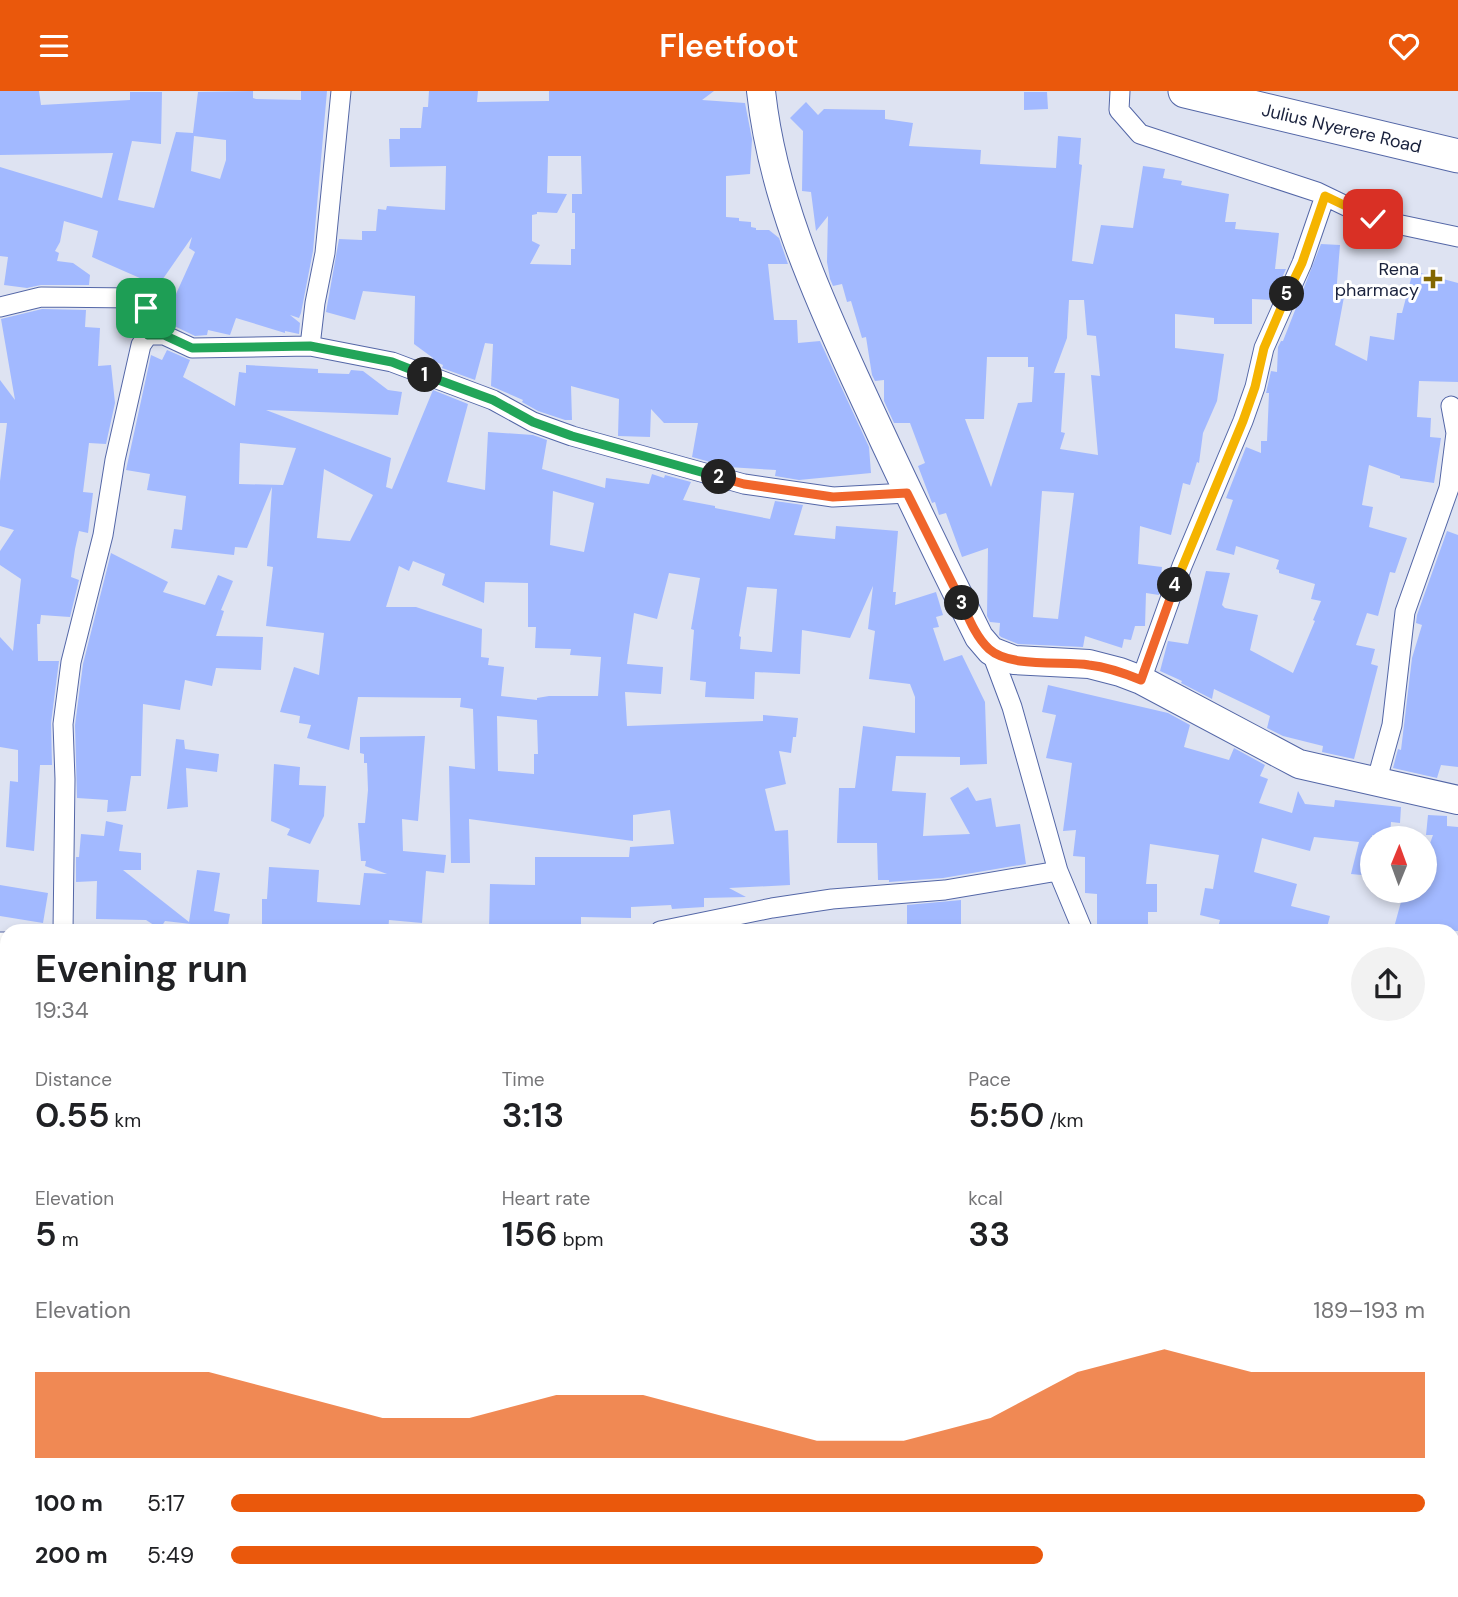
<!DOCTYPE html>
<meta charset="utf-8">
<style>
:root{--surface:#fff;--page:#f2f2f2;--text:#202124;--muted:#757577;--accent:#ea580c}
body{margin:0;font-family:"DM Sans",sans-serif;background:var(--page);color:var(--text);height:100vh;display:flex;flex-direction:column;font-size:26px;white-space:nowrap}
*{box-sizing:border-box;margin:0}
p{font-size:23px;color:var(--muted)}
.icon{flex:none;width:38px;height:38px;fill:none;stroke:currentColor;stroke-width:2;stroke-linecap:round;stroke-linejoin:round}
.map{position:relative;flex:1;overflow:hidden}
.panel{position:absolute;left:0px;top:833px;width:1460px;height:674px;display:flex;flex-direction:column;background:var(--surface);border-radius:21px 21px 0 0;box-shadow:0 4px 10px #0003}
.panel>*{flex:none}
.needle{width:46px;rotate:1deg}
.buttons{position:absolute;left:1360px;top:735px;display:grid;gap:14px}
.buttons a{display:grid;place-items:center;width:77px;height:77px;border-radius:50%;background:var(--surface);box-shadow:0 4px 10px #0003;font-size:35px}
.pin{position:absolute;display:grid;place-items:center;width:60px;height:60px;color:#fff;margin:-30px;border-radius:14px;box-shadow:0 4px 10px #0006}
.km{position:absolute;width:35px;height:35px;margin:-18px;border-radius:50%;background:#222;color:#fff;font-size:19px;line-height:35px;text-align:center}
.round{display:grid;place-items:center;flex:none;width:74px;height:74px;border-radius:37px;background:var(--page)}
.overview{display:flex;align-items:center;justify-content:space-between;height:119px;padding:0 35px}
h1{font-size:38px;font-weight:600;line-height:52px}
.figures{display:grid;grid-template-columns:repeat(3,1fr);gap:10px;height:119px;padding:7px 35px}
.figures div{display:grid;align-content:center}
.figures b{font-size:35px;font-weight:600}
.figures small{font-size:19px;font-weight:400}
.figures p{font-size:19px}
.chart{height:196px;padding:14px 35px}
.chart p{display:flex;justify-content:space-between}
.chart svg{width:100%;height:126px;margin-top:7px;fill:var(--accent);opacity:.7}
ul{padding:0 35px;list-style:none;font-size:23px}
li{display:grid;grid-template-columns:112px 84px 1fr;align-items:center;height:52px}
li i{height:18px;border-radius:9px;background:var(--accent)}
header{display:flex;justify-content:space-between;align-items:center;height:91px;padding:0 35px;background:var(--accent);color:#fff;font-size:32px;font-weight:600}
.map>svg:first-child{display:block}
.building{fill:#a2b9ff;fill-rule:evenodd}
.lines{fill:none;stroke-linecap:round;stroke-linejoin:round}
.minor-casing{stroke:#5467a7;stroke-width:21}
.secondary-casing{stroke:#5467a7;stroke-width:30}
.trunk-casing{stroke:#5467a7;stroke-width:35}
.minor{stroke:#fff;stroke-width:19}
.secondary{stroke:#fff;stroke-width:28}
.trunk{stroke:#fff;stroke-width:33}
.split-1-casing{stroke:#fff;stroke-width:14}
.split-2-casing{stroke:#fff;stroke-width:14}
.split-3-casing{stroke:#fff;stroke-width:14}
.split-4-casing{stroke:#fff;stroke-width:14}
.split-5-casing{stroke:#fff;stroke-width:14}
.split-6-casing{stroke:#fff;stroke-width:14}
.split-1{stroke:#22a559;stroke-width:9}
.split-2{stroke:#22a559;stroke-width:9}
.split-3{stroke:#f0652b;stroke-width:9}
.split-4{stroke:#f0652b;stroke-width:9}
.split-5{stroke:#f5b400;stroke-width:9}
.split-6{stroke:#f5b400;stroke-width:9}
.poi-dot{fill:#836700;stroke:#fff;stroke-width:2.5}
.labels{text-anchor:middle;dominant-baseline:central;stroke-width:6;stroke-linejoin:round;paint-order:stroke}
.street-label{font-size:18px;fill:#19213c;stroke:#fff}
.poi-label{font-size:18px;fill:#19213c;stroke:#fff;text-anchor:end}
</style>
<header><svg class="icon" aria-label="menu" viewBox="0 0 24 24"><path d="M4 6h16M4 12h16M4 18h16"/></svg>Fleetfoot<svg class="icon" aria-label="heart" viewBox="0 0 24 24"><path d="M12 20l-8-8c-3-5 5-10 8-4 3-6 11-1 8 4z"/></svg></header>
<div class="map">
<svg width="1458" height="1506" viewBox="0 0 1458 1506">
<rect width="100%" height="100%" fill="#dee3f2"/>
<path class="building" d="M0,0H39L41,14L130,9V1H162L161,53L132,50L118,109L154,117L176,41L193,42L198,1L253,0V7L256,8L301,9V0H327L313,160L301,222L299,227L290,224L300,232L299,243L285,240V242L236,227L230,244L208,239L207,244L195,245L168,232L176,203L195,161L189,157L192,146L158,195L92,166L98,140L64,130L60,151L55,160L59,162L57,170L73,172L90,184L89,194H41L27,197L4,194L8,166L0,165V76L102,107L113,62L0,64ZM194,45L226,49V69L220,88L191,80Z
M429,0H478L477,11L549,10V0H714L702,9L745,12L752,48L750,83L726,85V126L739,127V130L751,131V136L756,137V139H769L779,147L788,173H768L774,229H797L798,252L820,250L869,356L871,382L799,389L775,385L776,379L728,376L692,366L698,332H664L651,318L650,346L618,345L619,308L571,295L572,329H565L538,320L522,311L523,309L491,295L493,253L485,252L475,289L442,277L443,274L432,269L433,267L414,253L415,205L363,200L355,229L326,221L339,148L362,149V140H376L378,118L386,119L387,115L445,119L446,75L390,76L389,48H400V37H421L423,16H428ZM548,65H581L582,103H572V122H575V158H571V174L530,173L540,154L532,150V124L537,123V121L557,122L567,103L547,102Z
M1024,1H1047L1048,18L1024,19Z
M806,11L818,24L824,18L885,19V28L913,32L909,55L981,59L980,73L1056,77L1058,45L1081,47L1079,73L1082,74L1072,170L1093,173L1101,134L1133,137L1143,75L1165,78L1163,87L1182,90L1181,94L1229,103L1225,131H1236L1235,138L1279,142L1275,178H1286L1272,209L1252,208V233H1214V227L1175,223V257L1224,263L1217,310L1203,342L1199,372L1197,371L1190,394L1183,392L1171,444L1140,435L1138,473L1162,476L1159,504L1146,502L1145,535H1135L1131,549L1124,548L1122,557L1085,545L1083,556L1018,553L1001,546L999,544L1000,532L990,531L987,525L988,457L962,466L946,422L939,424L935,411L932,412L918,375L925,372L910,332H894L884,310V289L875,290L872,284L866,246L862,247L851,210L847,211L842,193L833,195L830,188L827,171L828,125L816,140L811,101L802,100L803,40L790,27ZM1069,209H1084L1087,244L1096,245L1100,285L1091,284L1098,364L1060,358L1065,342L1061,341L1065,282H1054L1067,247ZM987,266H1028V276H1034L1032,311L1018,312L991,396L965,328H984ZM1042,400L1074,402L1058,528L1033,526Z
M1321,153L1340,154L1336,204L1344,206L1335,254L1367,270L1370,245L1394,249L1397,222H1402L1413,180L1458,192V291L1419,290L1417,326L1431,327L1430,346L1441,347L1434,392L1400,387V385L1369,374L1362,414L1373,416L1369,436L1407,447L1395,482L1390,481L1378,525L1367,522L1356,554L1375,558L1371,573L1378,575L1354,668L1322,661L1323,655L1283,645L1267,637L1270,625L1214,598L1212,608L1181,592L1182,590L1160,580L1168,550L1188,553L1206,480L1230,482L1222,514L1225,517L1258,524L1250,559L1293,582L1315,530L1313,529L1321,510L1311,508L1315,493L1279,482V479L1276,478L1279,469L1236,455L1234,464L1216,459L1233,409L1226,407L1246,356L1261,362V350H1267L1269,302H1266L1271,280L1277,281L1278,256L1281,250H1283Z
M42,218L86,219L85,236L100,237L98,275L111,274L115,312L106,353L89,352L83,401L93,402L88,442L79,440L75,458L71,486L79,489L70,526L41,524L40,533H37L38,570H59L51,632L52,674H40L34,760L6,756L10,690L18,691V659L0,656V546L13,560L21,488L0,474V460L14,439L0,435V390L7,332H0V289L15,309L1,228Z
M167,259L190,269L183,286L235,315L239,281L246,282V274L318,278V282L349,283L351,279L363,280L388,299L402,301L398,324L266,319L391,367L386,396L392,398L433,299L468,313L447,391L485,399L488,341L533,344L547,349L542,378L605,397L606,387L649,393L652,383L664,387L665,384L691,391L683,409L715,415V417L770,428L775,410L803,414L794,444L835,448L836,435L898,440L893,501H896L895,514L936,501L943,524L936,526L939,536L933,537L944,570L962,564L985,611L987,673L960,674V666L896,665L892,700L926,702L923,745L970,743L950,707L968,696L976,710L991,707L996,736L1020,733L1026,773L943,787L889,791V789H878L877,752H837L839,697H855L863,635L915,642V606L910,593L869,588L875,540L868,538L873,495L850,547L802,539L800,583L755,581L754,608L705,606L706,591L690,589L694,539L691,538L700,487L669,482L657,528L634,522L627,573L663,576L661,603L625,601L627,635L763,630V624L798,627L796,646H793L791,662L779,660L786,693L765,698L775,740L788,739L790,794L729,797L746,806L704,807V816L672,818L671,814L631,816V827L581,826V836H533V840H489L490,793L535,794V766H629L630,756L674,753L670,719L633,724V750L469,728L470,772H451L449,675L475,678L473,618L460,616L461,607L358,606L349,659L307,647L311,634L299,632L300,625L280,621L294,576L319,584L324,542L266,535L273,476L267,475L272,396L247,457L235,456L234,464L171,457L174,438L182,439L186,405L147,399L150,383L126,379L151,264L162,269ZM240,352L296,357L283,394L239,393ZM324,378L373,404L350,450L317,447ZM553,400L594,412L584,461L550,454ZM413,470L445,483L442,494L484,512L485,491L528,492V536H536L535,557L571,558L570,564L601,566L598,605H549L537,607V609L501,605L504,576L488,574L489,567L481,566L482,538L416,516H386L399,475L409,480ZM747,496L777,498L772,561L740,558L741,546L739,545ZM497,625L537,629L538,663H534V683L498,680Z
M1447,440L1458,444V676L1441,674L1437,687L1393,677L1398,658L1401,659L1412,567L1422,534L1416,532L1417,524Z
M111,462L168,491L163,501L205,514L218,484L233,490L221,519L224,520L216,545L263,546L261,579L216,577L212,595L185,589L180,619L143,613L141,685H131L126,720L107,721L108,709L77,707L75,634L83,573Z
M1048,594L1168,622L1190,634L1184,656L1229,669L1234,657L1265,674L1260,685L1268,688L1259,712L1292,722L1298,700L1305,713L1334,716L1335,709L1401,716L1400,732L1391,731L1390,745L1372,744V785L1351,783L1359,751L1314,746L1310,760L1262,747L1254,781L1297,793L1291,815L1330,825L1326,840H1217L1220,829L1200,824L1205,797L1213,798L1219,764L1150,753L1146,793H1157V821H1148V840H1097V803L1085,802V766L1073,765L1076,739L1063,740L1072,672L1046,667L1056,624L1042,621Z
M425,645L418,730L402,728L403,760L446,764L444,782L426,780L422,832L389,829L388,840H262V808H267L269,776L319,779L317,811L360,814L364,782L387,783L365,775L366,770H361L358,732H365L368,699L367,672H364V663L360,662V646Z
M176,648L184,649L185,658L219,663L217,681L186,677L188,716L167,718Z
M274,673L300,676L299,694L326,695L324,725L310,753L287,744L290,738L271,730Z
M1428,724L1447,725V735L1458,736V840H1393L1404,800H1424V769L1433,744H1426Z
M106,730L123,734L119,760L141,762V779H123L189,831L197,779L220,782L214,820L230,823L227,840H212L191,837V833L165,830L160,838L146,829L96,828L97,790L76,791V766H79L81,743L104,745Z
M0,794L48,802L43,832L0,825Z
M961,809V840H907V814Z"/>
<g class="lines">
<defs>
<path id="minor" d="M1120,0L1119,19L1140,43L1317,101L1373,128L1458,146
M0,216L41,206L135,207C152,217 151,227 148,244
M310,255L315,212L325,162L341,0
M991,560L1012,616L1058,780L1083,840
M1141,589L1182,475L1243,330L1255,296L1264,257L1302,172L1325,105
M1376,692L1392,634L1405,521L1449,397L1456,342L1451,315
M63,840L65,688L63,633L71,571L103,444L115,369L141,254L148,244H164L192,257L310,255L392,271L493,309L533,331L572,345L744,393L833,406L907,402
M660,840L772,817L832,808L945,799L1058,780
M0,851H7
M1452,1263L1458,1265
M1208,1506L1210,1500"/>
<path id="secondary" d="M761,0C772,102 813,195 855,287C895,374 936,460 979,546L991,560L1014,569L1089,573L1120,581L1141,589L1299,673L1458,709"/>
<g id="trunk">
<path id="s1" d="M1185,0L1458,65"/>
</g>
</defs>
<use href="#minor" class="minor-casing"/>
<use href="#secondary" class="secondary-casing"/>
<use href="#trunk" class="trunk-casing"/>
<use href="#minor" class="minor"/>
<use href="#secondary" class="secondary"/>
<use href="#trunk" class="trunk"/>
</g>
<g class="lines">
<defs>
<path id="split-1" d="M146,217L151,225L148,244H164L192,257L310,255L392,271L425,284"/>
<path id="split-2" d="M425,284L493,309L533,331L572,345L719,386"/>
<path id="split-3" d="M719,386L744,393L833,406L907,402L962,512"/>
<path id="split-4" d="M962,512C969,528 976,546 989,558C1010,577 1062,570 1089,574C1107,576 1124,582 1141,589L1175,494"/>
<path id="split-5" d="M1175,494L1243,330L1255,296L1264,257L1287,203"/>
<path id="split-6" d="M1287,203L1302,172L1325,105L1373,128"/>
</defs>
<use href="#split-1" class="split-1-casing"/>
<use href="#split-2" class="split-2-casing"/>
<use href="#split-3" class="split-3-casing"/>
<use href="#split-4" class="split-4-casing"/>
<use href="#split-5" class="split-5-casing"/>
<use href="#split-6" class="split-6-casing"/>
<use href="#split-1" class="split-1"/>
<use href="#split-2" class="split-2"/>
<use href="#split-3" class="split-3"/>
<use href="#split-4" class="split-4"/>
<use href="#split-5" class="split-5"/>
<use href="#split-6" class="split-6"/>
</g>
<path class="poi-dot" d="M1429.5 177.5h7v7h7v7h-7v7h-7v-7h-7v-7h7z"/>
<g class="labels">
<g class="street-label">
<text stroke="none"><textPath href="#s1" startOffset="161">Julius Nyerere Road</textPath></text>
</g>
<g class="poi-label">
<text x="1419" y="178">Rena<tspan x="1419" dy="21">pharmacy</tspan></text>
</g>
</g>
</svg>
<div class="buttons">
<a><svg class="needle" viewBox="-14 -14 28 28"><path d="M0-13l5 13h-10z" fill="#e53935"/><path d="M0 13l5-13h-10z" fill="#757577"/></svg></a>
</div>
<div class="pin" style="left:146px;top:217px;background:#1e9e55"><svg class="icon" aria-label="arrive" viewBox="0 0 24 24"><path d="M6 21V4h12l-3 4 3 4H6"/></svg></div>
<div class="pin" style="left:1373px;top:128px;background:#d93025"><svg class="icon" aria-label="check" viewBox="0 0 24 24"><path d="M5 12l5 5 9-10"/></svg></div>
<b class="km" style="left:425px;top:284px">1</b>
<b class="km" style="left:719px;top:386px">2</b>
<b class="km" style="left:962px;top:512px">3</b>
<b class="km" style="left:1175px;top:494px">4</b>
<b class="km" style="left:1287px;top:203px">5</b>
<section class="panel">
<div class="overview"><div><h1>Evening run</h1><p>19:34</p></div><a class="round"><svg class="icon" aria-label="share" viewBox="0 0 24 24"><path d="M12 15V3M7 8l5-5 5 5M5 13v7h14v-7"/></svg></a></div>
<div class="figures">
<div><p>Distance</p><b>0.55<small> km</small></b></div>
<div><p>Time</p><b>3:13</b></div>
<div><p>Pace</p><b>5:50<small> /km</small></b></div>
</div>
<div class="figures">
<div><p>Elevation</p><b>5<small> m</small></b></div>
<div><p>Heart rate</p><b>156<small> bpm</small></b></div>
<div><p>kcal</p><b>33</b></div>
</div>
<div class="chart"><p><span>Elevation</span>189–193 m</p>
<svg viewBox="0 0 160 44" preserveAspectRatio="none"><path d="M0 44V14L10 14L20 14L30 22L40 30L50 30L60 22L70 22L80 30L90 38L100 38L110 30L120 14L130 6L140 14L150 14L160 14V44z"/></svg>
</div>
<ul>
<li><b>100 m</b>5:17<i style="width:100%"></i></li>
<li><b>200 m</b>5:49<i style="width:68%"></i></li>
</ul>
</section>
</div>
